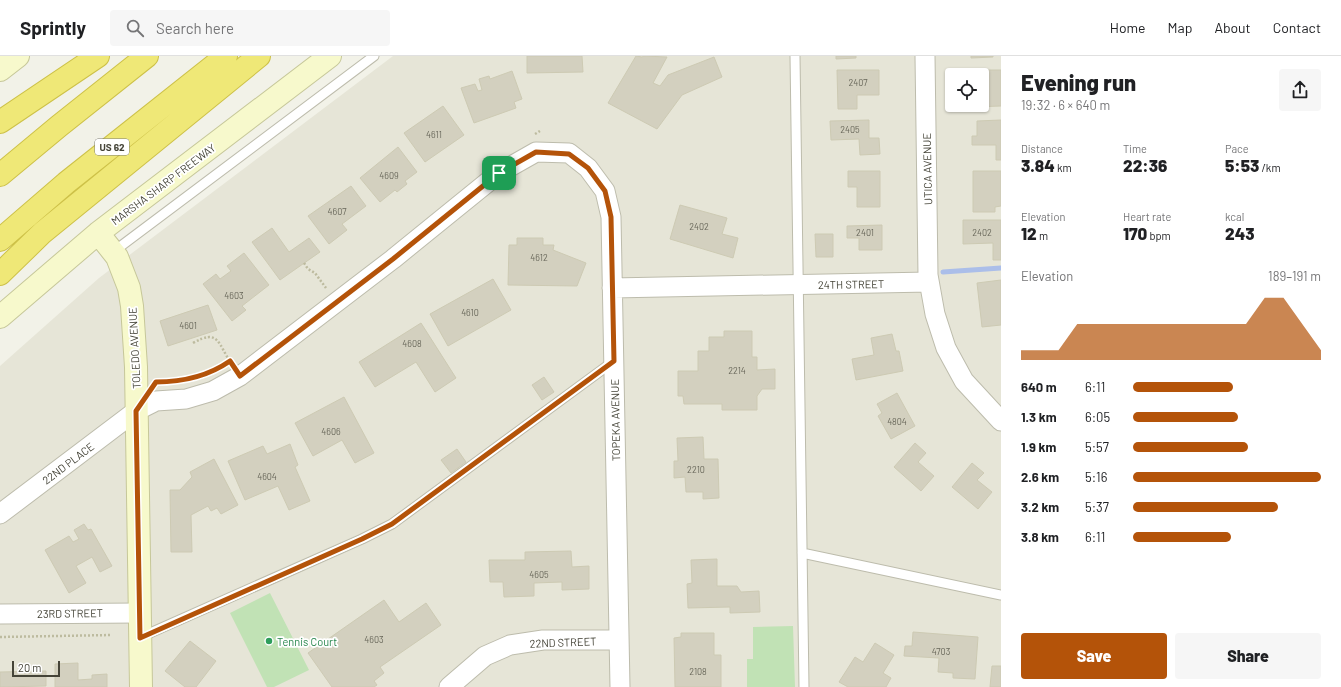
<!DOCTYPE html>
<meta charset="utf-8">
<style>
:root{--surface:#fff;--page:#f6f6f6;--text:#202124;--muted:#757577;--line:#e0e0e0;--accent:#b45309}
body{margin:0;font-family:Barlow,sans-serif;background:var(--page);color:var(--text);height:100vh;display:flex;flex-direction:column;font-size:15px;white-space:nowrap}
*{box-sizing:border-box;margin:0}
p{font-size:13px;color:var(--muted)}
.icon{flex:none;width:22px;height:22px;fill:none;stroke:currentColor;stroke-width:2;stroke-linecap:round;stroke-linejoin:round}
.map{position:relative;flex:1;overflow:hidden}
.sheet{display:flex;flex-direction:column;background:var(--surface);width:340px}
.sheet>*{flex:none}
.fabs{position:absolute;left:945px;top:12px;display:grid;gap:8px}
.fabs a{display:grid;place-items:center;width:44px;height:44px;border-radius:4px;background:var(--surface);box-shadow:0 1px 3px #0004;font-size:20px}
.scale{position:absolute;left:12px;bottom:10px;width:48px;box-sizing:border-box;padding-left:4px;border:2px solid #454438;border-top:0;font-size:11px;line-height:14px;white-space:nowrap;color:#454438;-webkit-text-stroke:3px #fff;paint-order:stroke}
.pin{position:absolute;display:grid;place-items:center;width:34px;height:34px;color:#fff;margin:-17px;border-radius:8px;box-shadow:0 2px 6px #0006}
.round{display:grid;place-items:center;flex:none;width:42px;height:42px;border-radius:4px;background:var(--page)}
.head{display:flex;align-items:center;justify-content:space-between;height:68px;padding:0 20px}
h1{font-size:22px;font-weight:800;line-height:30px}
.figures{display:grid;grid-template-columns:repeat(3,1fr);gap:6px;height:68px;padding:4px 20px}
.figures div{display:grid;align-content:center}
.figures b{font-size:17px;font-weight:800}
.figures small{font-size:11px;font-weight:400}
.figures p{font-size:11px}
.chart{height:112px;padding:8px 20px}
.chart p{display:flex;justify-content:space-between}
.chart svg{width:100%;height:72px;margin-top:4px;fill:var(--accent);opacity:.7}
.cta{display:flex;gap:8px;margin-top:auto;padding:8px 20px}
.cta a{flex:1;height:46px;border-radius:4px;background:var(--accent);color:#fff;font-size:16px;font-weight:800;line-height:46px;text-align:center}
.cta a+a{background:var(--page);color:var(--text)}
ul{padding:0 20px;list-style:none;font-size:13px}
li{display:grid;grid-template-columns:64px 48px 1fr;align-items:center;height:30px}
li i{height:10px;border-radius:5px;background:var(--accent)}
header{display:flex;align-items:center;gap:24px;box-sizing:border-box;height:56px;padding:0 20px;background:var(--surface);border-bottom:1px solid var(--line)}
header strong{font-size:19px}
nav{display:flex;gap:22px;margin-inline-start:auto;font-size:14px}
.search{width:280px;height:36px;background:var(--page);display:flex;align-items:center;gap:10px;box-sizing:border-box;padding:0 14px;border-radius:4px;color:var(--muted);font-size:15px}
main{display:flex;flex:1;min-height:0}
.map>svg:first-child{display:block}
.residential{fill:#e6e5d7;fill-rule:evenodd}
.green{fill:#c1e2b5}
.lines{fill:none;stroke-linecap:round;stroke-linejoin:round}
.stream{stroke:#abbee9;stroke-width:5}
.building{fill:#d3d0bf;stroke:#cdcab3}
.lane-casing{stroke:#bdbcac;stroke-width:11}
.street-casing{stroke:#bdbcac;stroke-width:21}
.secondary-casing{stroke:#c6c799;stroke-width:24}
.highway-casing{stroke:#cdc148;stroke-width:24}
.path{stroke:#bdbb9f;stroke-width:2.5;stroke-dasharray:2 2;stroke-linecap:butt}
.lane{stroke:#fff;stroke-width:9}
.street{stroke:#fff;stroke-width:19}
.secondary{stroke:#f7f9cc;stroke-width:22}
.highway{stroke:#efe877;stroke-width:22}
.route-casing{stroke:#fff;stroke-width:8}
.route{stroke:#b45309;stroke-width:5}
.leisure-dot{fill:#2e9e5b;stroke:#fff;stroke-width:1.5}
.labels{text-anchor:middle;dominant-baseline:central;stroke-width:3.5;stroke-linejoin:round;paint-order:stroke}
.number-label{font-size:9px;fill:#68675a}
.shield{fill:#fff;stroke:#7d7c74;stroke-width:1}
.shield-label{font-size:10px;font-weight:bold;fill:#454438}
.street-label{font-size:11px;fill:#454438;stroke:#fff}
.leisure-label{font-size:11px;fill:#27864d;stroke:#fff;text-anchor:start}
</style>
<header>
<strong>Sprintly</strong>
<div class="search"><svg class="icon" aria-label="search" viewBox="0 0 24 24"><circle cx="10" cy="10" r="6"/><path d="M15 15l6 6"/></svg>Search here</div>
<nav><a>Home</a><a>Map</a><a>About</a><a>Contact</a></nav>
</header>
<main>
<div class="map">
<svg width="1001" height="631" viewBox="0 0 1001 631">
<rect width="100%" height="100%" fill="#f2f2e8"/>
<path class="residential" d="M393,0H1001V631H0V310L99,222ZM952,19H982V49H952Z"/>
<path class="green" d="M270,537L309,614L274,631H267L230,557Z
M793,570L795,631H747V603H753V571Z"/>
<g class="lines">
<path class="stream" d="M943,216L1001,212"/>
</g>
<path class="building" d="M527,0H582L583,16L527,17Z
M636,0L642,1L644,0L667,1L653,27L660,30L668,19L714,1L722,21L682,39L657,73L608,47Z
M836,0H856V2L836,3Z
M971,0H993V1L971,2Z
M837,14H879V39H857V53H838Z
M980,14H1001V50L971,51L970,49H982V19H980Z
M512,15L522,43L514,46L516,52L474,67L461,32L475,28L478,35L482,34L479,23L489,20L490,23Z
M443,50L464,79L425,106L404,77Z
M869,64V82H879L880,98L860,99L859,83L831,84L830,65Z
M1001,64V104H996V89H972V80H977V65Z
M398,91L417,116L405,125L407,128L397,136L395,134L380,146L360,122Z
M848,115H880V151H857V131H848Z
M973,115H1001V150L995,151V156H973Z
M351,130L366,150L342,168L347,174L329,188L308,160Z
M680,149L727,162L722,178L738,182L733,202L670,183Z
M963,164H1001V204H993V187L963,188Z
M882,169V194H859V182H847V170Z
M272,172L289,196L309,182L320,196L280,224L252,186Z
M815,178H833V201H816Z
M517,182H543V189H554L553,194L586,207L577,230L508,229L509,189H517Z
M244,197L269,229L242,250L246,254L232,265L203,228L216,218L220,223L231,215L227,210Z
M493,223L511,254L448,290L430,258Z
M1001,224V269L982,271L977,227Z
M208,249L217,274L168,290L160,265Z
M421,267L456,322L435,336L416,306L375,331L359,306Z
M724,275H752V301H757V314L775,313V333H762L757,340V354H722V348H684L683,340H678V315H698V295H709V281H724Z
M892,278L896,295H899L903,315L856,324L852,303L874,299L871,282Z
M544,321L554,336L542,344L532,329Z
M897,337L915,370L891,383L878,360L882,357L877,348Z
M344,341L374,397L355,407L342,384L313,400L295,367Z
M703,381L704,403H718L719,442L703,443V436H686L685,421L674,422V405H678L677,382Z
M915,387L926,397L918,406L934,420L921,435L894,411Z
M290,388L298,409L295,411L310,445L289,454L278,430L245,444L228,405L263,390L267,398Z
M457,393L466,406L451,417L441,404Z
M214,403L238,449L221,458L217,452L211,455L208,450L191,459L192,496H171L170,434H180L192,421L190,416Z
M972,407L984,417L977,424L992,436L978,453L952,431Z
M84,468L88,474L91,473L112,510L100,516L92,501L76,510L86,527L69,537L45,494L69,480L73,486L79,483L74,474Z
M571,495L572,511L589,510V533L562,534V526L534,527V540L504,541L503,526H490L489,504H525V496Z
M717,503V530H737L741,536L759,535L760,556L730,557V551L688,552L687,528L692,527L691,504Z
M384,544L399,566L426,547L441,569L380,611L384,617L374,625L377,629L374,631H332L308,597Z
M913,576L978,581L975,623L953,622V617L938,616L939,602L904,600L905,590H912Z
M681,577H714V599H721V631H675L674,582L681,581Z
M190,585L216,605L196,631H185L165,615Z
M875,587L894,599L883,617L891,622L886,631H848L839,626L855,601L863,606Z
M78,607V624L92,623V619L107,618V631H55V608Z
M992,610H1001V631H990Z
M46,615V630L0,631V616Z"/>
<g class="lines">
<defs>
<path id="lane" d="M795,0L804,631
M113,196L374,0
M802,497L1001,539
M141,581L362,483L392,468L614,305"/>
<path id="street" d="M925,0L928,219L935,258L946,292L964,325L1001,365
M612,232L929,226
M0,458L136,355L156,345L186,343L213,335L240,320L393,203L499,117L536,96L569,97L588,112L605,135L611,161L620,631
M0,558L139,557
M449,631L485,600L510,589L543,584H619"/>
<path id="secondary" d="M0,14L18,0
M98,177L117,201L129,232L132,250L136,311L141,631
M0,261L98,177L330,0"/>
<path id="highway" d="M0,66L98,0
M0,119L59,70L147,0
M0,184L66,127L226,0
M0,218L42,177L259,0"/>
</defs>
<use href="#lane" class="lane-casing"/>
<use href="#street" class="street-casing"/>
<use href="#secondary" class="secondary-casing"/>
<use href="#highway" class="highway-casing"/>
<path class="path" d="M535,78L540,75
M304,207L308,213L315,217L326,232
M193,287C219,272 218,288 231,307
M177,325L188,323
M0,581L112,579"/>
<use href="#lane" class="lane"/>
<use href="#street" class="street"/>
<use href="#secondary" class="secondary"/>
<use href="#highway" class="highway"/>
</g>
<g class="lines">
<defs>
<path id="route" d="M536,96L569,98L588,112L605,135L611,161L614,305L392,468L362,483L140,582L136,355L156,326C183,326 207,321 230,305L240,320L393,203L499,117Z"/>
</defs>
<use href="#route" class="route-casing"/>
<use href="#route" class="route"/>
</g>
<circle class="leisure-dot" cx="269" cy="585" r="4"/>
<g class="labels">
<g class="number-label">
<text x="858" y="26">2407</text>
<text x="850" y="73">2405</text>
<text x="434" y="78">4611</text>
<text x="389" y="119">4609</text>
<text x="337" y="155">4607</text>
<text x="699" y="170">2402</text>
<text x="865" y="176">2401</text>
<text x="982" y="176">2402</text>
<text x="539" y="201">4612</text>
<text x="234" y="239">4603</text>
<text x="470" y="256">4610</text>
<text x="188" y="269">4601</text>
<text x="412" y="287">4608</text>
<text x="737" y="314">2214</text>
<text x="897" y="365">4804</text>
<text x="331" y="375">4606</text>
<text x="696" y="413">2210</text>
<text x="267" y="420">4604</text>
<text x="539" y="518">4605</text>
<text x="374" y="583">4603</text>
<text x="941" y="595">4703</text>
<text x="698" y="615">2108</text>
</g>
<rect class="shield" x="95" y="83" width="34" height="16" rx="3"/>
<g class="shield-label">
<text x="112" y="91">US 62</text>
</g>
<g class="street-label">
<text transform="translate(927 113) rotate(-91)">UTICA AVENUE</text>
<text transform="translate(163 128) rotate(-37)">MARSHA SHARP FREEWAY</text>
<text transform="translate(851 228) rotate(-1)">24TH STREET</text>
<text transform="translate(134 292) rotate(-93)">TOLEDO AVENUE</text>
<text transform="translate(615 364) rotate(-91)">TOPEKA AVENUE</text>
<text transform="translate(68 407) rotate(-37)">22ND PLACE</text>
<text transform="translate(70 557) rotate(-1)">23RD STREET</text>
<text transform="translate(563 586) rotate(-2)">22ND STREET</text>
</g>
<g class="leisure-label">
<text x="277" y="585">Tennis Court</text>
</g>
</g>
</svg>
<div class="fabs">
<a><svg class="icon" aria-label="locate" viewBox="0 0 24 24"><circle cx="12" cy="12" r="6"/><path d="M12 2v4M12 18v4M2 12h4M18 12h4"/></svg></a>
</div>
<div class="scale">20 m</div>
<div class="pin" style="left:499px;top:117px;background:#1e9e55"><svg class="icon" aria-label="arrive" viewBox="0 0 24 24"><path d="M6 21V4h12l-3 4 3 4H6"/></svg></div>
</div>
<section class="sheet">
<div class="head"><div><h1>Evening run</h1><p>19:32 · 6 × 640 m</p></div><a class="round"><svg class="icon" aria-label="share" viewBox="0 0 24 24"><path d="M12 15V3M7 8l5-5 5 5M5 13v7h14v-7"/></svg></a></div>
<div class="figures">
<div><p>Distance</p><b>3.84<small> km</small></b></div>
<div><p>Time</p><b>22:36</b></div>
<div><p>Pace</p><b>5:53<small> /km</small></b></div>
</div>
<div class="figures">
<div><p>Elevation</p><b>12<small> m</small></b></div>
<div><p>Heart rate</p><b>170<small> bpm</small></b></div>
<div><p>kcal</p><b>243</b></div>
</div>
<div class="chart"><p><span>Elevation</span>189–191 m</p>
<svg viewBox="0 0 160 44" preserveAspectRatio="none"><path d="M0 44V38L10 38L20 38L30 22L40 22L50 22L60 22L70 22L80 22L90 22L100 22L110 22L120 22L130 6L140 6L150 22L160 38V44z"/></svg>
</div>
<ul>
<li><b>640 m</b>6:11<i style="width:53%"></i></li>
<li><b>1.3 km</b>6:05<i style="width:56%"></i></li>
<li><b>1.9 km</b>5:57<i style="width:61%"></i></li>
<li><b>2.6 km</b>5:16<i style="width:100%"></i></li>
<li><b>3.2 km</b>5:37<i style="width:77%"></i></li>
<li><b>3.8 km</b>6:11<i style="width:52%"></i></li>
</ul>
<div class="cta"><a>Save</a><a>Share</a></div>
</section>
</main>
